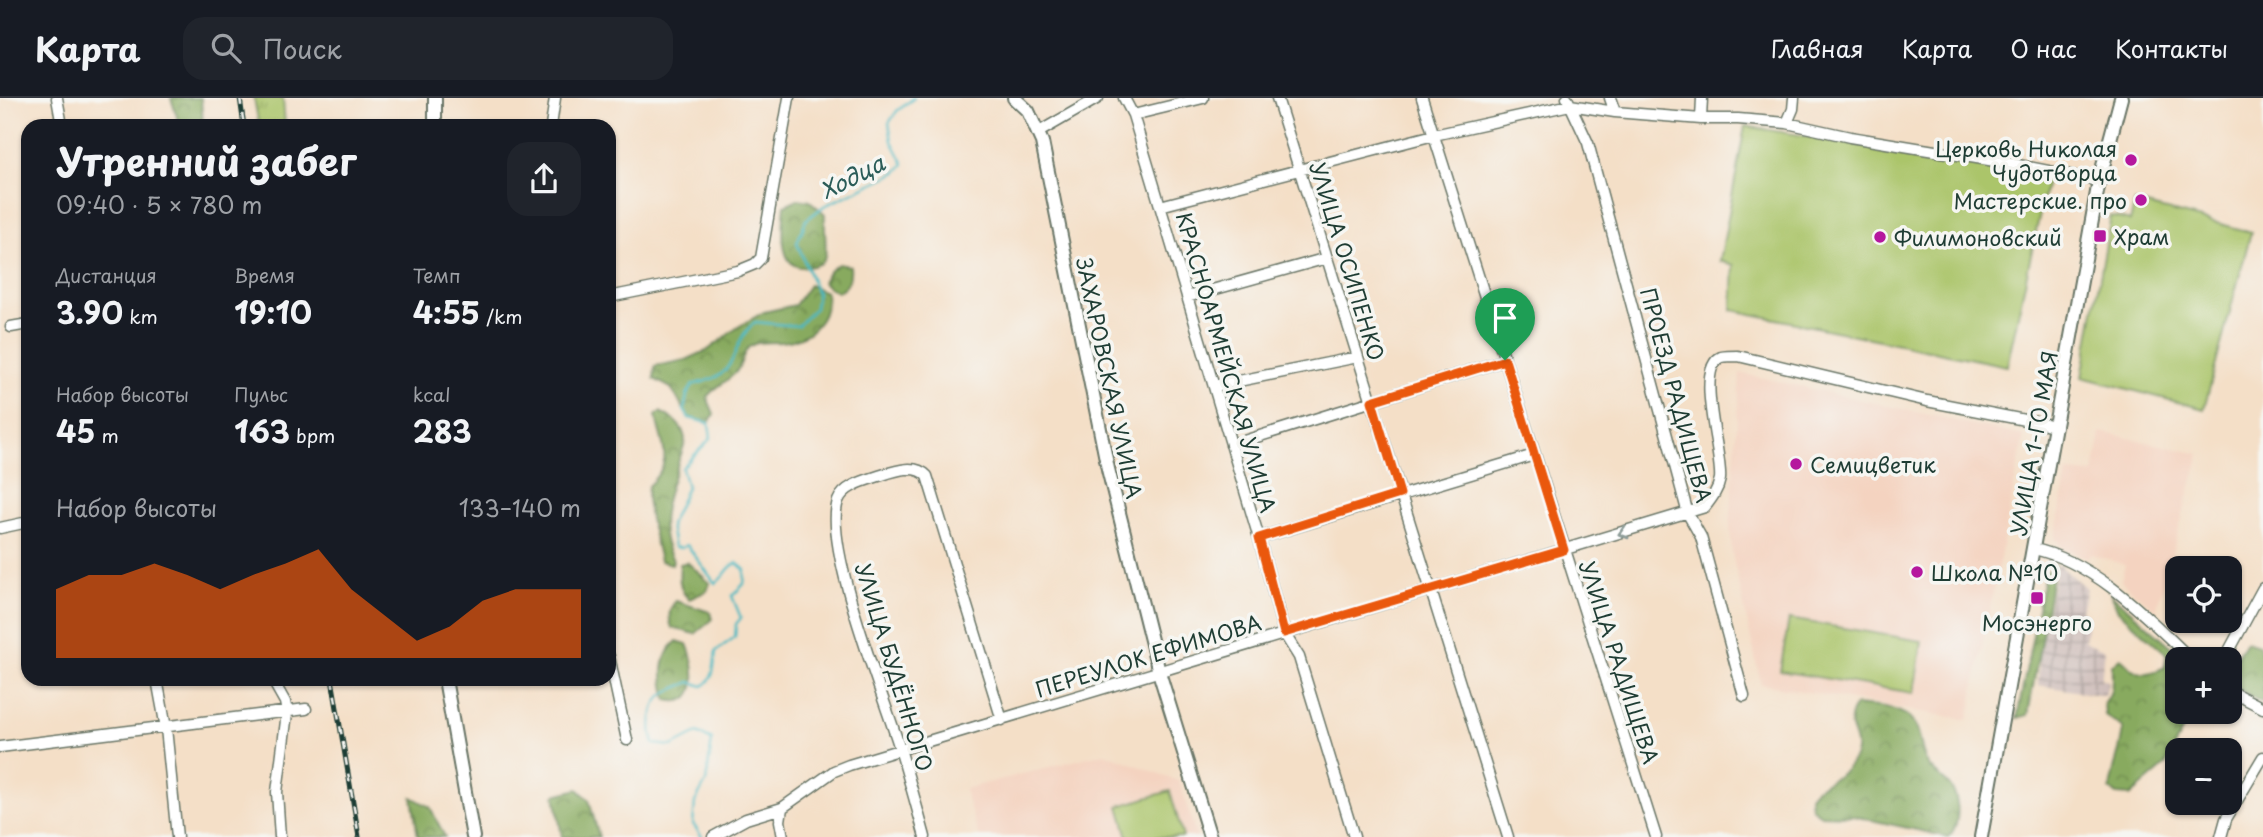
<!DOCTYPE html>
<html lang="ru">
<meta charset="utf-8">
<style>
:root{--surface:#171b24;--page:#20242c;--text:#f1f3f6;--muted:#9ea1a6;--line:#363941;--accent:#ea580c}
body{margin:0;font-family:"Playpen Sans",sans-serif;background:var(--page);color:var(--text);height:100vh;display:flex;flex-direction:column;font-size:26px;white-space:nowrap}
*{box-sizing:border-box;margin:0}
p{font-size:23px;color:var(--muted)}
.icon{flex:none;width:38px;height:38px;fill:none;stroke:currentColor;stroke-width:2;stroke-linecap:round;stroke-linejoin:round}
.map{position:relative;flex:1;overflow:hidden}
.side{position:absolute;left:21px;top:21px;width:595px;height:567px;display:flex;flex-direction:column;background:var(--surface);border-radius:21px;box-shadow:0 2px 5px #0004}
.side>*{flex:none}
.buttons{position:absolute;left:2165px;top:458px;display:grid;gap:14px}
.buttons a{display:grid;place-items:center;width:77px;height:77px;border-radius:14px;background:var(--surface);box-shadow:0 2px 5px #0004;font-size:35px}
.pin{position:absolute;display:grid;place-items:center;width:60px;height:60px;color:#fff;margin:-72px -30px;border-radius:50% 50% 50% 0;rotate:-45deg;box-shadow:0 0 7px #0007}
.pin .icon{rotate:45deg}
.round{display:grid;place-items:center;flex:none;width:74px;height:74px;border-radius:21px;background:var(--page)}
.overview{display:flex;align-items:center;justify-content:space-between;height:119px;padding:0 35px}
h1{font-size:38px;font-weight:700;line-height:52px}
.metrics{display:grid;grid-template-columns:repeat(3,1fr);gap:10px;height:119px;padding:7px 35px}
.metrics div{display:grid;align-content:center}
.metrics b{font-size:30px;font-weight:700}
.metrics small{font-size:19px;font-weight:400}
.metrics p{font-size:19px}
.chart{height:196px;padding:14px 35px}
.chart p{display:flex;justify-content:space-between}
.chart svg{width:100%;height:126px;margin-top:7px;fill:var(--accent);opacity:.7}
header{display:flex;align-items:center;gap:42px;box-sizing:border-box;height:98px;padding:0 35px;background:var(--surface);border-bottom:2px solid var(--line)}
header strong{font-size:33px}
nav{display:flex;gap:38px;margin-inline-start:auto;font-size:24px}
.search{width:490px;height:63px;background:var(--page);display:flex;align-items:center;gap:18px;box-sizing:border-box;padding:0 24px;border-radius:21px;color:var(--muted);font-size:26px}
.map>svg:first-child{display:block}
.built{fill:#f4d3c0}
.industrial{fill:url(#industrial-grid)}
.grass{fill:url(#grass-tufts);stroke:#658150;stroke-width:2}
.forest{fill:url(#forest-crowns);stroke:#54744a;stroke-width:2}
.garden{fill:#abc56b;stroke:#658150;stroke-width:2}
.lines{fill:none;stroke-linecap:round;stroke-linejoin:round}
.stream{stroke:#4ab9c2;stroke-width:2.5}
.minor-casing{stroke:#6a7667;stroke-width:13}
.tertiary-casing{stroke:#6a7667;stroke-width:16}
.minor{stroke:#fff;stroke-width:10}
.tertiary{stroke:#fff;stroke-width:12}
.rail-casing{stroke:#1f3d34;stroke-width:5}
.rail{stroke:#f6f6f2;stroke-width:2.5;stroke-dasharray:8;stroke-linecap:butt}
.oneway{stroke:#8f9e9a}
.route-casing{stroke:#fff;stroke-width:14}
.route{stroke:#ea580c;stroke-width:9}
.poi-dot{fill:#b5179e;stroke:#f6f6f2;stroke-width:2.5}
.labels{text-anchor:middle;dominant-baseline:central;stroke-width:7;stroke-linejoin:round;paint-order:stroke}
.poi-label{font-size:21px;fill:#1f3d34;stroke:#f6f6f2;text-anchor:start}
.street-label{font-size:21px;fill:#1f3d34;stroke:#f6f6f2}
.water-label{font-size:23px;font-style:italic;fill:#2a5c58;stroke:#f6f6f2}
</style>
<header>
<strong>Карта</strong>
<div class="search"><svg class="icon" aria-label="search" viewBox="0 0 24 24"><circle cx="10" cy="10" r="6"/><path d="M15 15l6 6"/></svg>Поиск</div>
<nav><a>Главная</a><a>Карта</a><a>О нас</a><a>Контакты</a></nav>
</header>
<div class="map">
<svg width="2263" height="739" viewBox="0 0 2263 739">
<defs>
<pattern id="industrial-grid" width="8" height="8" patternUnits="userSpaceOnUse" patternTransform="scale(1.75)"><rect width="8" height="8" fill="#d0c0bc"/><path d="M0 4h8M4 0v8" fill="none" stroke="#a89d9a"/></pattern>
<pattern id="grass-tufts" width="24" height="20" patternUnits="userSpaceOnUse" patternTransform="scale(1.75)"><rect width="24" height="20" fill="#abc56b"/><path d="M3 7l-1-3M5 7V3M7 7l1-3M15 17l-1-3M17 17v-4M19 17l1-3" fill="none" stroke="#8ba159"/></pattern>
<pattern id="forest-crowns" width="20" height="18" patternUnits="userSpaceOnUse" patternTransform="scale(1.75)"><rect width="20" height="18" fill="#88aa5f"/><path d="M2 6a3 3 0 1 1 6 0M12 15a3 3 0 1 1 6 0" fill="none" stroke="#6f8c4f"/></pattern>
</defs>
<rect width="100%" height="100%" fill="#f6f6f2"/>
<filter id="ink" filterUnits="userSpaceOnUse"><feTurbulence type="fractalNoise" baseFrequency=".0143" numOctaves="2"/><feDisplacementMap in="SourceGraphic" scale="14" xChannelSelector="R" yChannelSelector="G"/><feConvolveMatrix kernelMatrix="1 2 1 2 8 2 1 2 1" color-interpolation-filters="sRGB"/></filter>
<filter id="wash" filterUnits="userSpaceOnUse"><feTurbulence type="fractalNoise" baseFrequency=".00686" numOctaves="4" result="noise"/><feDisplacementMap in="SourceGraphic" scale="28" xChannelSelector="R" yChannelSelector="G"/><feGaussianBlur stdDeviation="1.57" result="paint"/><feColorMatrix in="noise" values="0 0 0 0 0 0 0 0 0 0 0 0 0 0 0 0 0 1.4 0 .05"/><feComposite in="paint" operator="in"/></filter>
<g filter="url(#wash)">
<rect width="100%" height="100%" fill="#f4dfc7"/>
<path class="built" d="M1740,275L2024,338L1968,622L1761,586L1732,455L1730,428Z
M2101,334L2200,356L2156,512L2121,483L2125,467L2091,456L2088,460L2062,450L2055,440L2067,374L2094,376Z
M1104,655L1179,683L1197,739H979L964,691Z"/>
<path class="industrial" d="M2057,466L2086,490L2081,513L2088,517L2084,543L2105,552L2101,581L2108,583L2105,598L2038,587L2039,557Z"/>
<path class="grass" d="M254,0H283L285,28H259Z"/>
<path class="forest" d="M171,0H201L203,28H180Z
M798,101L810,103L825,116C824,126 827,153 825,159C823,165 818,167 812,168C776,178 783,128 785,107Z
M838,166L850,168C851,180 849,189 837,194L828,189L823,184L828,174Z
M809,187L826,194C830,223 808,242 781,244C770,245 757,242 749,249C742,255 742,267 736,274C728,284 715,288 707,299L714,316L709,325L689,320L671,290L654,281L655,268L686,262L708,252L738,229L764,214L795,207Z
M660,314C672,320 683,327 685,341C685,347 681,356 679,362C668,396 653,428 673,462L672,466L660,463L650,421L647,400L648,388C676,362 661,348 656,318Z
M687,464L710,485L707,493L689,501C678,492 679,479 680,466Z
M2054,468L2028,617L2017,620L2045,474Z
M2111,496L2187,562H2177V614H2191L2165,668L2130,698L2117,697L2110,691C2113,670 2121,651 2123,630L2105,617L2104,605C2115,593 2111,582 2112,567L2120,560C2124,562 2126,565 2129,568C2140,580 2153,575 2165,569L2167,556L2118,513Z
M676,503L710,514L712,522L695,536L672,530C668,520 668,511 676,503Z
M677,543L687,546C696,566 703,611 667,602C662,582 658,559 677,543Z
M2246,543L2259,547L2263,560V605L2230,586V569Z
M1856,607C1870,609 1888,608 1900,614C1924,624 1917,646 1927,665C1932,675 1943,679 1950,688C1960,701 1961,728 1948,739L1853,718L1821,717L1811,710L1810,698C1822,681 1838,683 1849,668C1870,640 1837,632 1856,607Z
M578,691L589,702L599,739H562L555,697Z
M412,699L430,709L445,739H418Z"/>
<path class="garden" d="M1745,28L2048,78L2007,268L1732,212L1734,167L1720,163Z
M2135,104L2251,134L2204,311L2082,279L2111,118L2130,123Z
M1789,521L1922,543L1914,595L1780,573Z
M1170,693L1183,739H1128L1119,708Z"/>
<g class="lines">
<path class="stream" d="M702,739L693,726L695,704L706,684L712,642L697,635L672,648L654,646C649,632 650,607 663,597C670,591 682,588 690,584L703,588C715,582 714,566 716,553L735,539L736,526L741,520L732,498L744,486L745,472L737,465C727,468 725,480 715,485L687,447L681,450L674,449L670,427L687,389L682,370L711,340L709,325L689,320L684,312L687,297L693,287C701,284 713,282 720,277C738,264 734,241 755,224L798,228L815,210L817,195L797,145L806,122L824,108L897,74L904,66L892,43L889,25L897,13L914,0"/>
</g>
</g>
<g filter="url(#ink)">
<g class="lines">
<defs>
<path id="minor" d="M57,0L62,28
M1124,0L1133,17L1259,440L1284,535L1299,559L1354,739
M1277,0L1508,739
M1422,0L1656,739
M1567,0L1588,45L1688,416L1701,439L1744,598
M1610,0L1615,14
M1133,17L1203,0
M1701,21L1702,0
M1787,25L1793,11L1794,0
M551,28L555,0
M1039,34L1098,0
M1160,108L1434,37L1570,7L1615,14L1701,21H1738L1787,25L1850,39L2013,66L2099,83
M609,199L738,173L755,166L761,160L789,0
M1187,199L1327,160
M11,229L28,226
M1214,288L1358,259
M1231,347L1505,262
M0,430L28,424
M1259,440L1534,357
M2034,451C2095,464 2148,520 2192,562
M609,558L627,642
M2224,562L2263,490
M157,581L166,630L177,739
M272,581L285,604L287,615L277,694L280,739
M2230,593L2263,610
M0,649L306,611
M782,710L780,723L783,739
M713,739L746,721L782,710L834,673L849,667L1705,409C1712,400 1718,392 1720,381C1723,357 1694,271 1721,259C1726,258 1733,258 1738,258L1927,303L2056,328
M925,739C917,710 909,680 900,651C885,601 823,449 838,403C844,387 867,382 882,377C897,372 916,366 927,378L1002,622
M2221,739L2226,721L2263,659"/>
<path id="tertiary" d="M1014,0L1028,13L1042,44L1108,371L1159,574L1210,739
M435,28V0
M445,581L473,739
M1981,739L2099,83L2121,0"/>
</defs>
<use href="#minor" class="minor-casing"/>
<use href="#tertiary" class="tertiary-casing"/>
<use href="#minor" class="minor"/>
<use href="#tertiary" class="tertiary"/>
<defs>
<path id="rail" d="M240,0L244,28
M332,581L359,739"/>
</defs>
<use href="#rail" class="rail-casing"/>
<use href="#rail" class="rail"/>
</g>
<defs><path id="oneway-chevron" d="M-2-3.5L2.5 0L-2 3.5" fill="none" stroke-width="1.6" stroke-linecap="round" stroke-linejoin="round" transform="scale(1.75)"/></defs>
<use class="oneway" href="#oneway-chevron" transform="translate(1623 435) rotate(164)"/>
</g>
<g class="lines" filter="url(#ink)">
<defs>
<path id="route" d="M1505,262L1564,452L1284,535L1259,440L1400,396L1372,303Z"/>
</defs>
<use href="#route" class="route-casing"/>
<use href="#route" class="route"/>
</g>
<g class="poi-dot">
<circle cx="2131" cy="62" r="7"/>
<circle cx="2141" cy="102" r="7"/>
<rect x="2093" y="131" width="14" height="14" rx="3.5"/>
<circle cx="1880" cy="139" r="7"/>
<circle cx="1796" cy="366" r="7"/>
<circle cx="1917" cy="474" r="7"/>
<rect x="2030" y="493" width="14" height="14" rx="3.5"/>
</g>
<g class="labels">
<g class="poi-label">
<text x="2117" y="50" text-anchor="end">Церковь Николая<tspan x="2117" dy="24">Чудотворца</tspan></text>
<text x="2127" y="102" text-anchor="end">Мастерские. про</text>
<text x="2114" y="138">Храм</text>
<text x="1894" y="139">Филимоновский</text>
<text x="1810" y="366">Семицветик</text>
<text x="1931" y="474">Школа №10</text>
<text x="2037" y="524" text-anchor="middle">Мосэнерго</text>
</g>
<g class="street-label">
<text transform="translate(1348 163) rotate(73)">УЛИЦА ОСИПЕНКО</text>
<text transform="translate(1227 264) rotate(74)">КРАСНОАРМЕЙСКАЯ УЛИЦА</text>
<text transform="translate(1110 280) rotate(78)">ЗАХАРОВСКАЯ УЛИЦА</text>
<text transform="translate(1677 297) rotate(75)">ПРОЕЗД РАДИЩЕВА</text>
<text transform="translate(2033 345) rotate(-80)">УЛИЦА 1-ГО МАЯ</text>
<text transform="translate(1148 557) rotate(-17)">ПЕРЕУЛОК ЕФИМОВА</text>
<text transform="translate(1620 564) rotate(72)">УЛИЦА РАДИЩЕВА</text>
<text transform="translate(895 569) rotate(73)">УЛИЦА БУДЁННОГО</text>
</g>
<g class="water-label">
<text transform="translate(852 78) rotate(-27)">Ходца</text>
</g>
</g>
</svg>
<div class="buttons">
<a><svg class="icon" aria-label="locate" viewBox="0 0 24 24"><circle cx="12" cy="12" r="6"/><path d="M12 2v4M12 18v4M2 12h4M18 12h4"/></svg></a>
<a>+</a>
<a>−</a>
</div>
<div class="pin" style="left:1505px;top:262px;background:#1e9e55"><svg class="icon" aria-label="arrive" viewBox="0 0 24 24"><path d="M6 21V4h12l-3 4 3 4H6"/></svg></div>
<section class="side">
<div class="overview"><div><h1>Утренний забег</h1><p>09:40 · 5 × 780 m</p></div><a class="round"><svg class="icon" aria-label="share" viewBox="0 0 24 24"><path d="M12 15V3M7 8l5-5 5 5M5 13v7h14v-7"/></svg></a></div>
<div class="metrics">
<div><p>Дистанция</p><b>3.90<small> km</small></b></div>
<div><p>Время</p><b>19:10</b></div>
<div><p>Темп</p><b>4:55<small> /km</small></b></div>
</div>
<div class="metrics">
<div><p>Набор высоты</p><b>45<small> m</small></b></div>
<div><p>Пульс</p><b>163<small> bpm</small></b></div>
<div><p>kcal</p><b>283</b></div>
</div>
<div class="chart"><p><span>Набор высоты</span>133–140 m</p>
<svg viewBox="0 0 160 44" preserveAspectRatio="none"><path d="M0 44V20L10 15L20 15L30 11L40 15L50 20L60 15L70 11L80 6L90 20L100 29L110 38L120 33L130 24L140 20L150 20L160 20V44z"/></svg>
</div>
</section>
</div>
